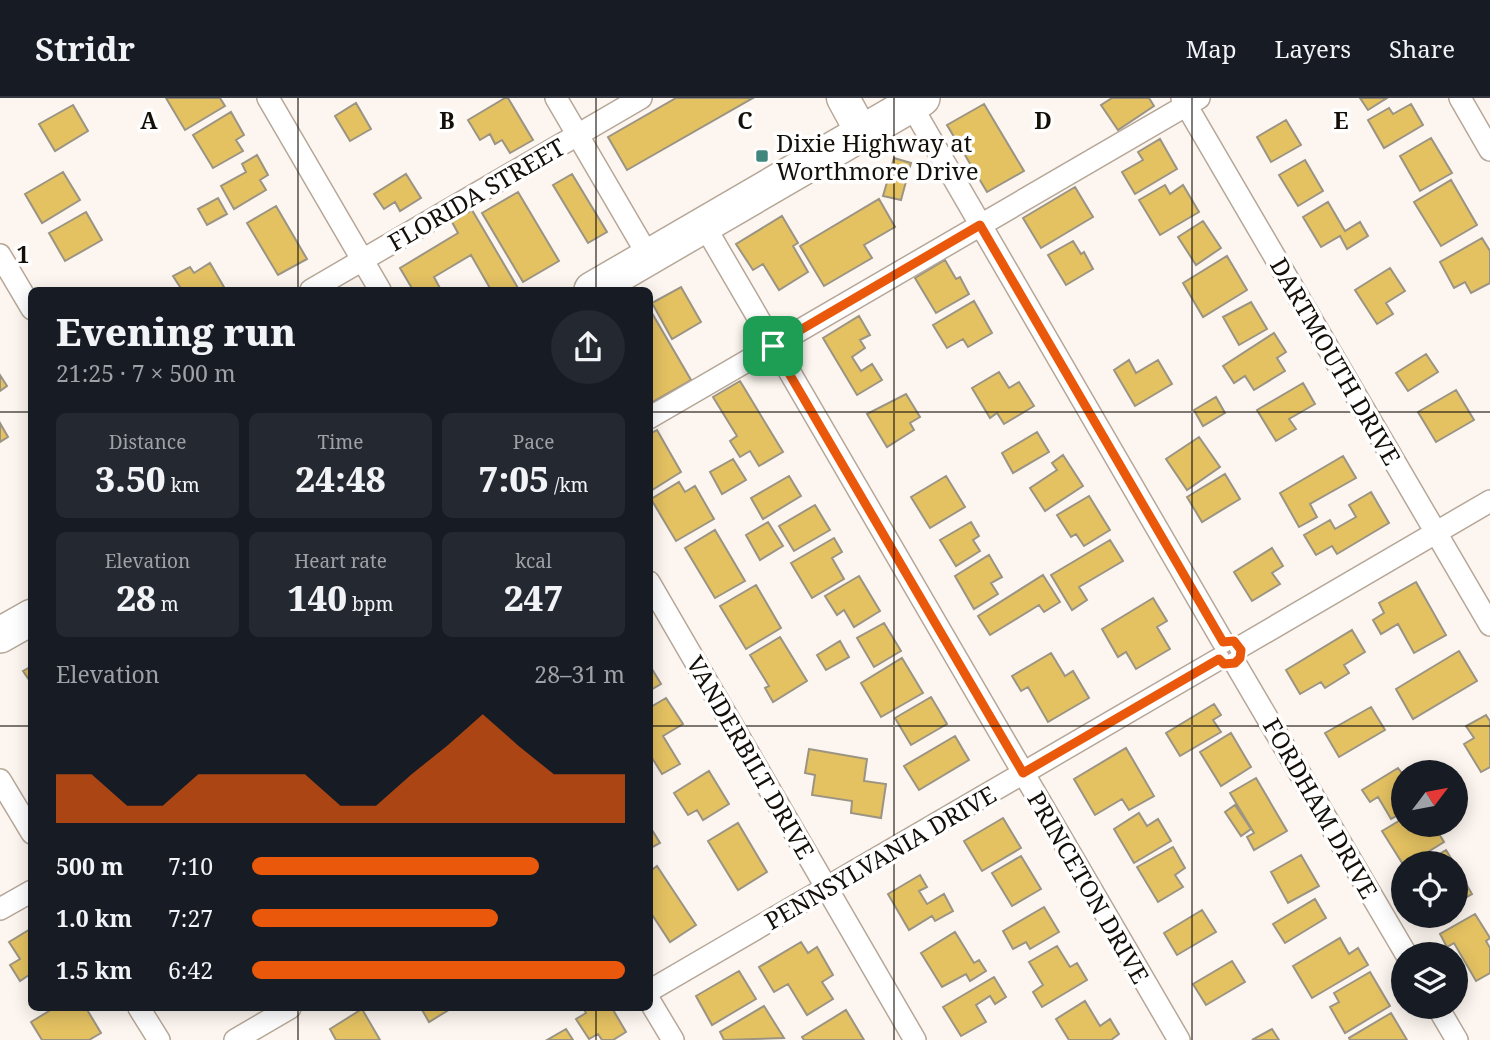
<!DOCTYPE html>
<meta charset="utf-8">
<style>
:root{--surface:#171b24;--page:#242831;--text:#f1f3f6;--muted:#9ea1a6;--line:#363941;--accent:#ea580c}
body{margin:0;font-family:"Noto Serif",serif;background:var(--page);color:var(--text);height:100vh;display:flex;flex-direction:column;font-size:26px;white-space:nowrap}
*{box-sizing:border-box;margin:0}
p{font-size:23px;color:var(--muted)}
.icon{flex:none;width:38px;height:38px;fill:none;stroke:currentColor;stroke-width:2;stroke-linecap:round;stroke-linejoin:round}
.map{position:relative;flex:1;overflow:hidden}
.panel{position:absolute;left:28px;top:189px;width:625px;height:724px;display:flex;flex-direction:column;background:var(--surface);border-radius:10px;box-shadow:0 4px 18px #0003}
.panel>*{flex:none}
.needle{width:46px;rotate:58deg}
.controls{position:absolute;left:1391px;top:662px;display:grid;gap:14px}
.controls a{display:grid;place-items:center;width:77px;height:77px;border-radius:50%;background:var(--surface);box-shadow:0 4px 18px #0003;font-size:35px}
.pin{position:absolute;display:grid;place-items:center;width:60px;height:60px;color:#fff;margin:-30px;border-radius:14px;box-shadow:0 4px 10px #0006}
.round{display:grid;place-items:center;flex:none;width:74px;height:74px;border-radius:37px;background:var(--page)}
.summary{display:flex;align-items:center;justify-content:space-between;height:119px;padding:0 28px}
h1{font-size:38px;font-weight:800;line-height:52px}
.stats{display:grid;grid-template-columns:repeat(3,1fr);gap:10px;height:119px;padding:7px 28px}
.stats div{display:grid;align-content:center;border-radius:10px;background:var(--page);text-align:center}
.stats b{font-size:35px;font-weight:800}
.stats small{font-size:19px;font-weight:400}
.stats p{font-size:19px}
.chart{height:196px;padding:14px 28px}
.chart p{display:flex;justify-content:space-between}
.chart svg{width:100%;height:126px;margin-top:7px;fill:var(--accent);opacity:.7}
ul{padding:0 28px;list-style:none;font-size:23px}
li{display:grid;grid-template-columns:112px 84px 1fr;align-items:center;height:52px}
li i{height:18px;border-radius:9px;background:var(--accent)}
header{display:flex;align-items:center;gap:42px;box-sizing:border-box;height:98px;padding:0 35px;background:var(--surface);border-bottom:2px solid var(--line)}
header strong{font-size:33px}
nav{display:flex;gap:38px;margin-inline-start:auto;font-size:24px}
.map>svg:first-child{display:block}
.building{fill:#e4c262;stroke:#9b9482;stroke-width:2}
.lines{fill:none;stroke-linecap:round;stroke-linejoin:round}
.street-casing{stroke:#b6a798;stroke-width:24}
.secondary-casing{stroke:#b6a798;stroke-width:35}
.primary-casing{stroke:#b6a798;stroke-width:38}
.street{stroke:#fff;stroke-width:21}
.secondary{stroke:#fff;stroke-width:32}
.primary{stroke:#fff;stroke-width:35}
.route-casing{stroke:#fff;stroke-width:14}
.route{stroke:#ea580c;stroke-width:9}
.grid{fill:none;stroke:#140f09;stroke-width:2;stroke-opacity:0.55}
.poi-dot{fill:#42877e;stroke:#fff;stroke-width:2.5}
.labels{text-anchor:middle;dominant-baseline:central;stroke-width:7;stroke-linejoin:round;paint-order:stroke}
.poi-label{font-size:24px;fill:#140f09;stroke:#fff;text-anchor:start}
.street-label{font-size:24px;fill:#140f09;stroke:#fff}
.grid-label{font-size:23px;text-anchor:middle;font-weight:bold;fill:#140f09;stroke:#fff;stroke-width:7;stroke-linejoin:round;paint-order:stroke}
</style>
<header>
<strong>Stridr</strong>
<nav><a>Map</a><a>Layers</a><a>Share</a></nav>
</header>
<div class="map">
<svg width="1490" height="942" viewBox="0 0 1490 942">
<rect width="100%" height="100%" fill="#fdf6f0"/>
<path class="building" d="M166,0H220L225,8L185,32Z
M505,0H508L533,42L510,55L502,42L495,46L490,36L480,42L468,22Z
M676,0H753L627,72L608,39Z
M1112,0H1149L1154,8L1118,32L1101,7Z
M1360,0H1387L1368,12Z
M356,5L371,31L350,43L335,18Z
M984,6L1024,73L987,94L947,27Z
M1411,6L1423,27L1384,50L1368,22L1389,10L1393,16Z
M73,7L88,33L55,53L39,26Z
M231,14L244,37L236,42L243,53L213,70L193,37Z
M1286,22L1301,47L1271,64L1257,39Z
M1431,40L1452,75L1420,93L1400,58Z
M1160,41L1177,71L1135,96L1122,74L1143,62L1138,54Z
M257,57L268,77L260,82L266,92L234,111L221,88L246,74L242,66Z
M894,60L911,65L901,102L883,98Z
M1305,62L1323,93L1298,108L1279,77Z
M63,74L80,102L42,125L25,96Z
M406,76L421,100L400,113L395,104L384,111L374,96Z
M572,76L607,134L588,145L553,87Z
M1451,82L1477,127L1441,148L1414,104Z
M1165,87L1170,96L1183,87L1199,114L1160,137L1139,102Z
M1075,89L1093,119L1041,150L1023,120Z
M518,94L559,163L523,184L482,115Z
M218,100L227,116L207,127L198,111Z
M879,101L895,129L864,147L872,160L824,188L800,148Z
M1328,104L1345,133L1360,124L1368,138L1347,151L1340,138L1321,149L1303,119Z
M276,108L307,161L278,177L247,125Z
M472,112L518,190L514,192H491L471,157L434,179L441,192H413L400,170L458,135L452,124Z
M86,114L102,142L65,163L49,135Z
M782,118L798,145L793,148L808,174L779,192L763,166L753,172L736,146Z
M1203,123L1221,150L1196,167L1178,139Z
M1482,140L1490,153V185L1471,195L1465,184L1454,190L1440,164Z
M1073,143L1081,156L1084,154L1093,171L1066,187L1048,157Z
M1227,158L1247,192L1203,219L1183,185Z
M945,162L956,181L960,179L969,196L936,215L915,180Z
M210,165L224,189L217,192H182L173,178L190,169L194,175Z
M1390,170L1405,193L1386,205L1393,216L1377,226L1355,192Z
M681,189L701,224L672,241L652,205Z
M974,203L992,235L968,249L963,241L947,250L933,227Z
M1251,204L1267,231L1239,247L1223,219Z
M649,210L691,282L649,306Z
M859,218L870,237L860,242L865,250L852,259L861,273L872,266L882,282L857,297L823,240Z
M1274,235L1286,254L1277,260L1285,273L1254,292L1245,278L1234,285L1223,268Z
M1426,256L1438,274L1408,293L1396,275Z
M1129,262L1136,275L1158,262L1172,286L1135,308L1114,272Z
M999,274L1009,290L1019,284L1034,308L1004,326L997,315L990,320L972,290Z
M0,277L7,288L0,293Z
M740,283L783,354L759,368L750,353L740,359L730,343L737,338L713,299Z
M1303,285L1315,306L1289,321L1296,331L1276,343L1257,312Z
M1456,292L1474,322L1436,344L1418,314Z
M906,296L920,319L910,325L914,332L887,349L867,316Z
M1216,299L1225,315L1203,328L1194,312Z
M0,325L8,339L0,344Z
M657,332L681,374L652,392L649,387V336Z
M1037,334L1049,354L1013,375L1002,355Z
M1199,339L1220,369L1187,392L1166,361Z
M1063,357L1083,388L1045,413L1030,390L1057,372L1052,365Z
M1343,358L1356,380L1310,406L1317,419L1299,429L1280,395Z
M733,361L746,382L722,396L710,374Z
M1225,376L1240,401L1202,424L1187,399Z
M789,378L801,398L763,421L751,400Z
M946,378L965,409L930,430L911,399Z
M679,384L685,394L695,388L714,421L676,443L651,401Z
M1371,394L1389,425L1337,456L1332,448L1316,457L1304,437L1330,422L1335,431L1356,419L1349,407Z
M1089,398L1110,432L1084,448L1076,436L1071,439L1057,417Z
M815,407L830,432L794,453L779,428Z
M768,424L783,448L760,462L746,437Z
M971,424L979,438L973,442L980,453L956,468L940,442Z
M715,432L745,483L715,500L685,450Z
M834,440L842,454L832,460L844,481L812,500L791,465Z
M1110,442L1123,463L1079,489L1087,502L1072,512L1051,477Z
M1272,450L1283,468L1272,475L1280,486L1252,503L1234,474Z
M989,457L1002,479L991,485L998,496L974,511L955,478Z
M1043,477L1060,504L1044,514L1039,507L990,537L978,518Z
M859,478L880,513L854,529L844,512L837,517L825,498Z
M1416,484L1446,537L1414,555L1398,526L1381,536L1373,522L1384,515L1379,505Z
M756,487L781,530L746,551L720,508Z
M1153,500L1167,523L1157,529L1170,551L1136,571L1126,554L1118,559L1102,531Z
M884,525L901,553L874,569L857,540Z
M1352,532L1365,554L1344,567L1349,575L1325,590L1321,584L1300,596L1286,572Z
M780,539L807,583L773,604L765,590L769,588L750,557Z
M840,543L849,559L826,572L817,557Z
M1459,553L1477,583L1413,621L1396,591Z
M1051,555L1065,578L1073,573L1089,600L1048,624L1028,589L1021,593L1012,578Z
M902,560L923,595L881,619L861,585Z
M649,566L661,586L649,593Z
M32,568V586L23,573Z
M931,599L947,626L911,647L895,620Z
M666,600L683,626L663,638L680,666L662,676L649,655V610Z
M1214,606L1221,617L1213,622L1221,634L1180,658L1166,635Z
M1371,609L1385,632L1339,659L1325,635Z
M1486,617L1490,623V669L1481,674L1464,646L1474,640L1466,628Z
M1231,635L1251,669L1221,688L1200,654Z
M955,638L969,662L919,692L904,668Z
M1126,650L1154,698L1129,712L1122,701L1095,717L1074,681Z
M809,651L867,661L864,683L886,686L881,720L851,715L852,703L812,697L815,677L805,675Z
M1398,670L1404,678V714L1391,721L1378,699L1370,704L1362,692Z
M709,673L729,706L703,722L697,712L688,717L674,695Z
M1256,680L1287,733L1254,752L1247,739L1254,735L1230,695Z
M1235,707L1251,731L1241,738L1225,714Z
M1139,715L1147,728L1158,721L1171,743L1134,765L1114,731Z
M1003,720L1021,750L982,773L964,743Z
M1404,720V726H1433L1444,744L1410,765H1404V768L1382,733Z
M738,725L767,774L738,792L708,743Z
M649,727L660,745L649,751Z
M1173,749L1185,770L1175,777L1183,789L1158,804L1137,769Z
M1446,752L1454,765H1424Z
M1301,757L1319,788L1288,805L1271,774Z
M1021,758L1041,791L1012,808L992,775Z
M657,768L696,827L670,844L649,812V774Z
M1456,768L1472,796L1456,805Z
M920,777L927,789L919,793L927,806L944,796L953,813L935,823L932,818L909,832L888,796Z
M1315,801L1326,820L1285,845L1273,826Z
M1044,809L1059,834L1030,851L1026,844L1013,851L1003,833Z
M1202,812L1216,834L1177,857L1164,835Z
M1475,816L1490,840L1486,843L1490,850V875L1476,883L1454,845L1447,849L1440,836Z
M32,830V881L29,877L20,883L10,867L20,861L9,844Z
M955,834L974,865L979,862L986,873L970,883L966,876L942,889L921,855Z
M1340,840L1349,856L1358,850L1368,867L1312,900L1293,868Z
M801,844L808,855L817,849L833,877L822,884L833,901L807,917L788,886L774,894L759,869Z
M1057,848L1070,869L1077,865L1087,882L1042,909L1033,894L1043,887L1029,864Z
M1232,863L1245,884L1206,907L1193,886Z
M739,873L756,901L712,927L696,898Z
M1370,874L1390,908L1345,935L1330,909L1339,904L1334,895Z
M994,879L1006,899L995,906L990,898L976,907L986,924L961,938L943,909Z
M1085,903L1100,928L1110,921L1119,936L1111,942H1069L1056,921Z
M764,908L784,940L724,942L720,934Z
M54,910H86L101,935L89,942H42L31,924Z
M421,910H452L429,924Z
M583,910H612L626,934L613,942H602L598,936L589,941L576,921L586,915Z
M362,911L380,942H336L330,931Z
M846,912L864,942H804L802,939Z
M1391,915L1407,942H1350L1349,940Z
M566,931L573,942H547Z
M1272,931L1279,942H1252Z"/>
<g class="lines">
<defs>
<path id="street" d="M268,0L380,192
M556,0L649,159
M1182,0L1490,527
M1460,0L1490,52
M911,7L1223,544
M704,127L1179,942
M0,157L32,211
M311,192L641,0
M649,320L1199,0
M649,484L915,942
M1240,549L1490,403
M1235,565L1406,856
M0,682L32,735
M0,811L32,793
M649,893L1219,561
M649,902L673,942
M1437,908L1457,942
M139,910L159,942
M235,942L290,910"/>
<path id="secondary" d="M843,0L862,35"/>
<path id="primary" d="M592,192L922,0
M0,537L32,519"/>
</defs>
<use href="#street" class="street-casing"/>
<use href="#secondary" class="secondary-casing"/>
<use href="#primary" class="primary-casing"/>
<use href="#street" class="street"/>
<use href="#secondary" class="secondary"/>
<use href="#primary" class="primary"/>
</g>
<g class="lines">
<defs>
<path id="route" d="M980,127L1223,544L1234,543L1241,552L1240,560L1235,565L1224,566L1219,561L1023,675L773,248Z"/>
</defs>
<use href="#route" class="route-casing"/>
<use href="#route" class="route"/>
</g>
<path class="grid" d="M298,0V192M596,0V192M894,0V942M1192,0V942M0,314H32M649,314H1490M0,628H32M649,628H1490M298,910V942M596,910V942"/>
<rect class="poi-dot" x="755" y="51" width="14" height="14" rx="3.5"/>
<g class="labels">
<g class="poi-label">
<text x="776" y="44">Dixie Highway at<tspan x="776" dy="28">Worthmore Drive</tspan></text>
</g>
<g class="street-label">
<text transform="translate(476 96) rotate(-30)">FLORIDA STREET</text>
<text transform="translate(1336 263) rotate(60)">DARTMOUTH DRIVE</text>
<text transform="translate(751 659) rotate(60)">VANDERBILT DRIVE</text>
<text transform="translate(1321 710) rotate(60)">FORDHAM DRIVE</text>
<text transform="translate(880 759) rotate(-30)">PENNSYLVANIA DRIVE</text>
<text transform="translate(1089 789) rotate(60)">PRINCETON DRIVE</text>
</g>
</g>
<g class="grid-label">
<text x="149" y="31">A</text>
<text x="447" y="31">B</text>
<text x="745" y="31">C</text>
<text x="1043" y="31">D</text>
<text x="1341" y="31">E</text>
<text x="23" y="165">1</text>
</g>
</svg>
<div class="controls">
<a><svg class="needle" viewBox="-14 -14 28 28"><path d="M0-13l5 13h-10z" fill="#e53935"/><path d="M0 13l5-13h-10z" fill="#9ea1a6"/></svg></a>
<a><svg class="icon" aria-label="locate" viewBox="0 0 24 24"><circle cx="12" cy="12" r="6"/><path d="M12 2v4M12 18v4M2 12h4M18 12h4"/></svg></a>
<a><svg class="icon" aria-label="layers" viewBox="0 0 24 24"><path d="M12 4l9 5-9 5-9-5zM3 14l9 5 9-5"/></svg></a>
</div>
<div class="pin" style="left:773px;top:248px;background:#1e9e55"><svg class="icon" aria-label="arrive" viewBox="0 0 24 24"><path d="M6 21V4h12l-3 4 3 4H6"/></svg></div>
<section class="panel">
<div class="summary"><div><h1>Evening run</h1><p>21:25 · 7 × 500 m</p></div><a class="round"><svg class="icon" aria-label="share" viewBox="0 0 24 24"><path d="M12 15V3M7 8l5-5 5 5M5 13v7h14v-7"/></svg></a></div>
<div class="stats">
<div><p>Distance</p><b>3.50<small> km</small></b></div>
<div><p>Time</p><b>24:48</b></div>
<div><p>Pace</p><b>7:05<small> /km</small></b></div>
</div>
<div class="stats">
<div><p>Elevation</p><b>28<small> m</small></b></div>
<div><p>Heart rate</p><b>140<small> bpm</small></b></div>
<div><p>kcal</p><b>247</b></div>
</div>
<div class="chart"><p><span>Elevation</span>28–31 m</p>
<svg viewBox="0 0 160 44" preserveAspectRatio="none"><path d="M0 44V27L10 27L20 38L30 38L40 27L50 27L60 27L70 27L80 38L90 38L100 27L110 17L120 6L130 17L140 27L150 27L160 27V44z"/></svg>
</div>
<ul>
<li><b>500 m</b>7:10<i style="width:77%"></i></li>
<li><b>1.0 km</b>7:27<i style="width:66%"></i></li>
<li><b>1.5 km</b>6:42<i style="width:100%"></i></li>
</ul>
</section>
</div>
